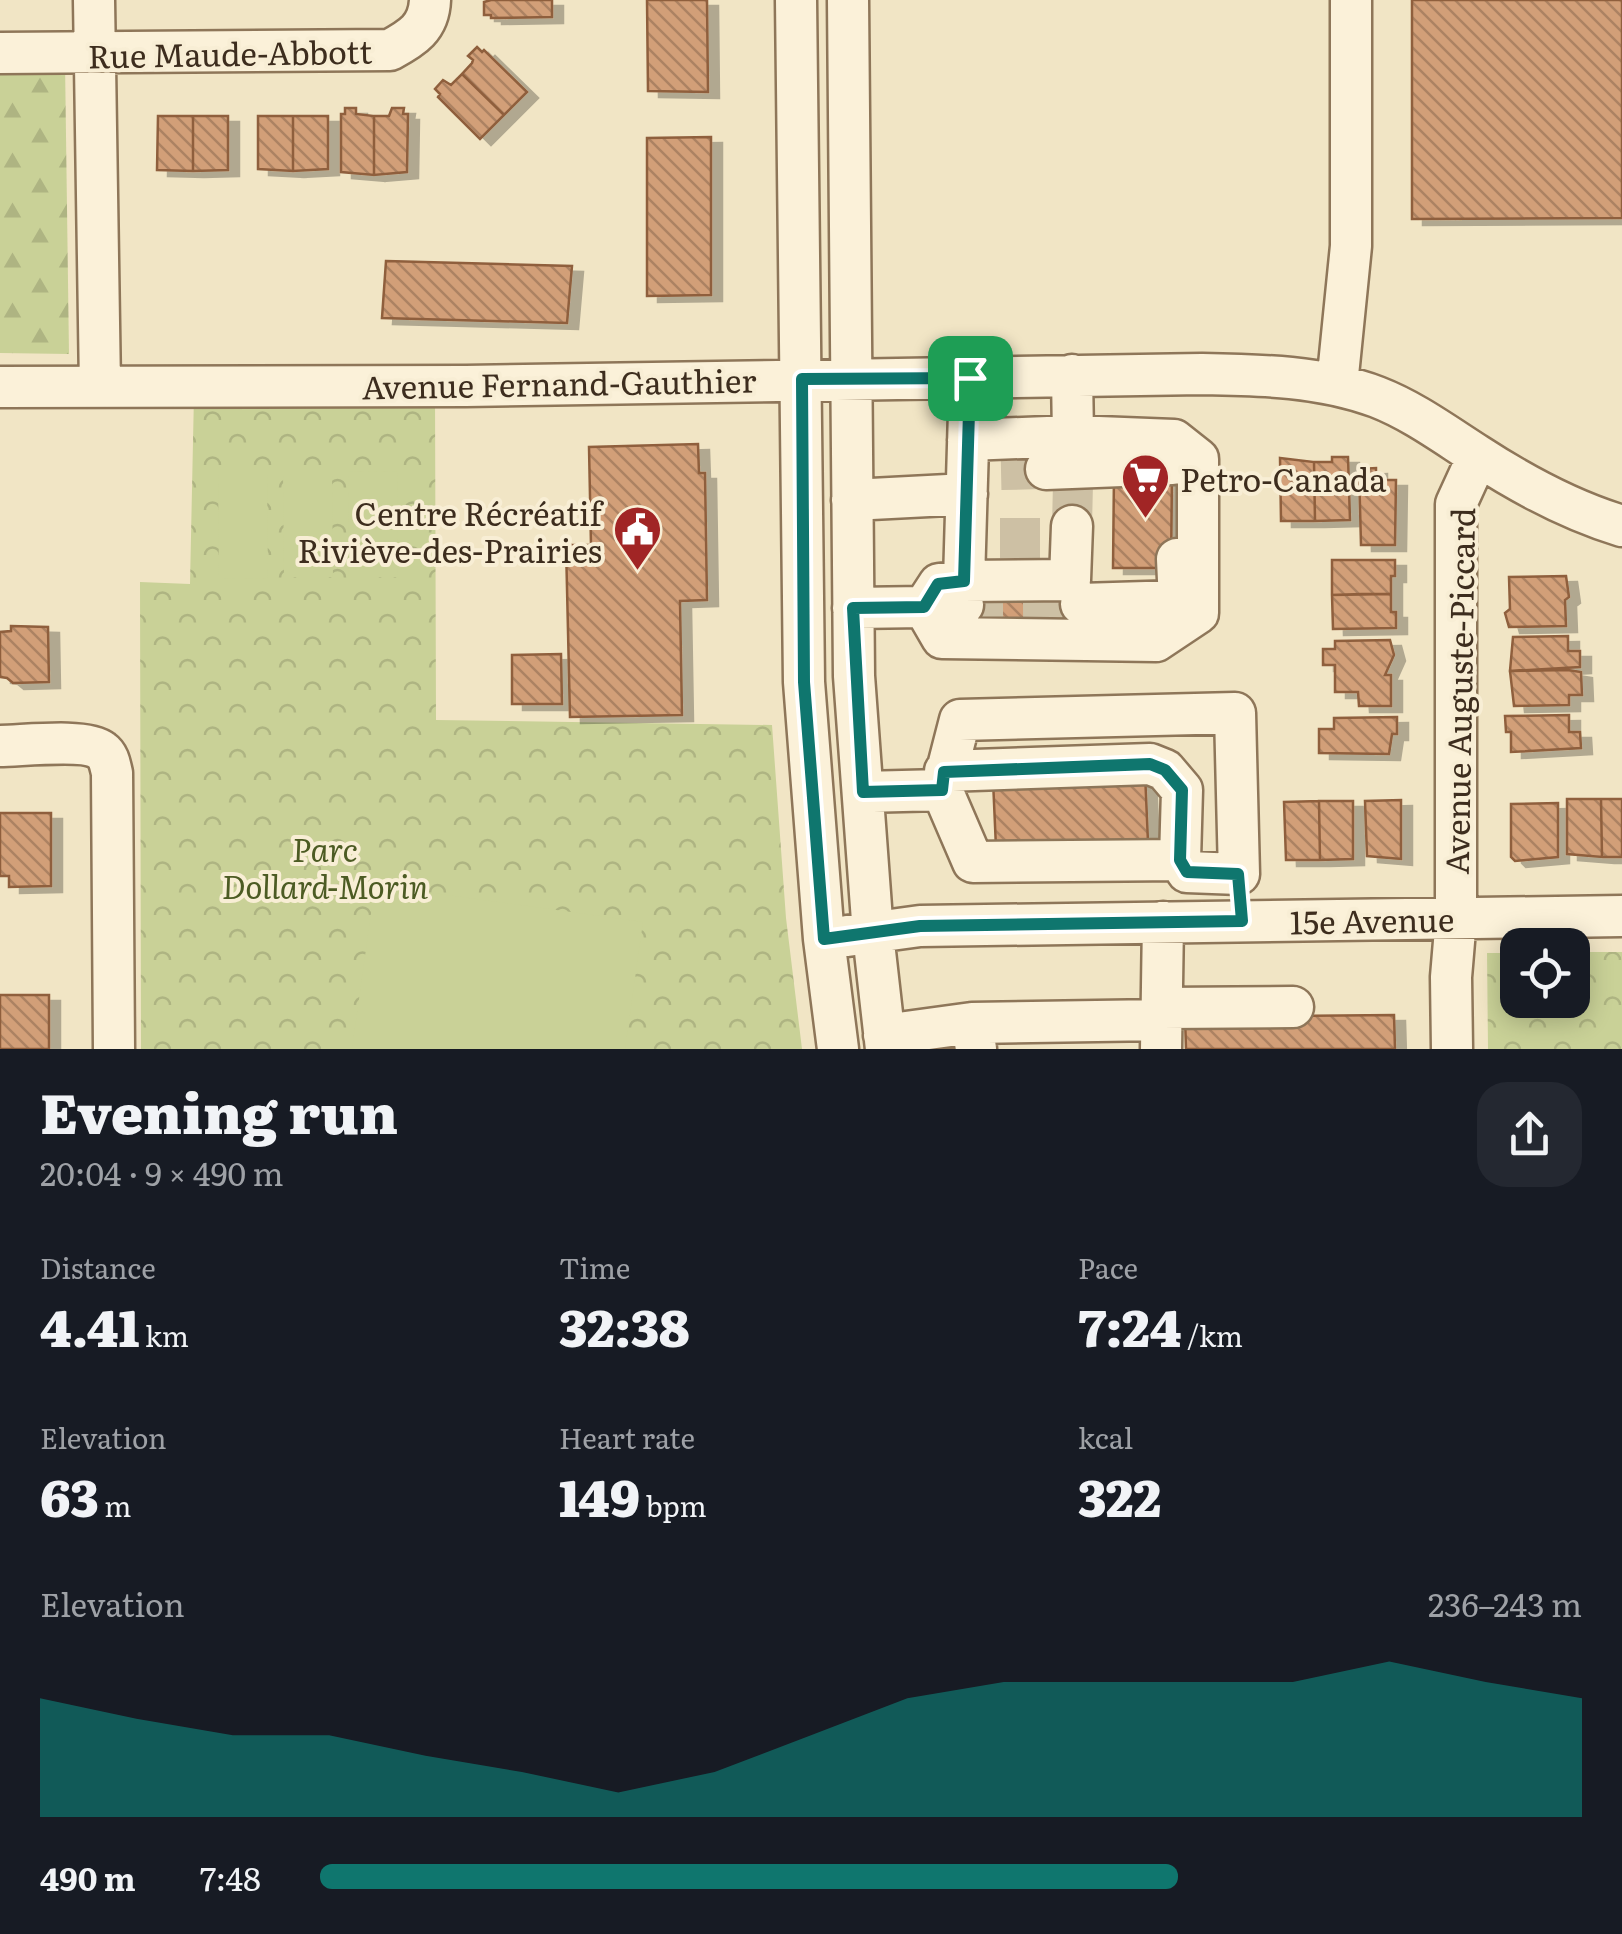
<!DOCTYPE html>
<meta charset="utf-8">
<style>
:root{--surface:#171b24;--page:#242831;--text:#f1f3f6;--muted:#9ea1a6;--accent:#0f766e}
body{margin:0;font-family:Literata,serif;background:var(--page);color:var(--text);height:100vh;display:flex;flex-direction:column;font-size:38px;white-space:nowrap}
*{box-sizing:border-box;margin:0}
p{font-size:32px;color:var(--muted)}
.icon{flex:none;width:55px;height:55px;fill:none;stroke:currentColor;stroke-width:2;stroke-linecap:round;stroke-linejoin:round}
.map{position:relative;height:1049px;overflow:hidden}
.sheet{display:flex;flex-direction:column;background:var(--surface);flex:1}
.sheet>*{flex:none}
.tools{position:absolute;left:1500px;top:928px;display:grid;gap:20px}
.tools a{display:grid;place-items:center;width:90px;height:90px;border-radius:20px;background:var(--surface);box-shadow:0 5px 25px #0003;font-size:50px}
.pin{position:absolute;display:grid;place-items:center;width:85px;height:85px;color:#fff;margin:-42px;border-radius:20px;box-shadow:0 5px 15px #0006}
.round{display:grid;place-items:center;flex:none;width:105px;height:105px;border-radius:30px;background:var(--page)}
.summary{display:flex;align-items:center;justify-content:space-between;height:170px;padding:0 40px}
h1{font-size:55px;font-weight:800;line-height:75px}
.figures{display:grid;grid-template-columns:repeat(3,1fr);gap:15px;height:170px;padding:10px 40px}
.figures div{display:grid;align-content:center}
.figures b{font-size:50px;font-weight:800}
.figures small{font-size:28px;font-weight:400}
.figures p{font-size:28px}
.chart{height:280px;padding:20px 40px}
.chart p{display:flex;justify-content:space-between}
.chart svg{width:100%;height:180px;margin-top:10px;fill:var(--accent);opacity:.7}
ul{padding:0 40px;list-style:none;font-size:32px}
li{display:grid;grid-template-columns:160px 120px 1fr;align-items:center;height:75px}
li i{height:25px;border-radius:12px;background:var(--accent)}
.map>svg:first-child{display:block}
.forest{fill:url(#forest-firs)}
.park{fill:url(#park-crowns)}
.garden{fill:#c9d197}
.building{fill:url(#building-back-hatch);stroke:#8f5f3d;stroke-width:2.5;filter:url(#shadow)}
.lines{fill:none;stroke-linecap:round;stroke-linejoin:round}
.minor-tunnel{stroke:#cdc0a4;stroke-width:40;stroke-dasharray:40 20;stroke-linecap:butt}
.minor-casing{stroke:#8e7659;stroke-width:45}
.minor{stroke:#fbf1d9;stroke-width:40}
.route-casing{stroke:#fff;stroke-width:20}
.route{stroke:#0f766e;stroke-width:12}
.labels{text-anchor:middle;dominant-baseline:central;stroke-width:8;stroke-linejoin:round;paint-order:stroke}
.street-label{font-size:32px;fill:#3d2d1e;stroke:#f8eed5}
.poi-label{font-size:32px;fill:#3d2d1e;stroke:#f8eed5;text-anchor:start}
.park-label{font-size:32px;font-style:italic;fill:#4c5b23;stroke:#f8eed5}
</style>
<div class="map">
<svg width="1622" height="1049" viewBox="0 0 1622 1049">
<defs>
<pattern id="forest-firs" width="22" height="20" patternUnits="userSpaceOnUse" patternTransform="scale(2.5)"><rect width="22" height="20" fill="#c9d197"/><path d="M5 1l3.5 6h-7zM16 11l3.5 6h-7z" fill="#aeb482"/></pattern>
<pattern id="park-crowns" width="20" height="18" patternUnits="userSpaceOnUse" patternTransform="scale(2.5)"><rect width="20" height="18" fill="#c9d197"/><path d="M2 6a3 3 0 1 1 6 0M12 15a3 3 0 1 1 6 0" fill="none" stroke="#aeb482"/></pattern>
<pattern id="building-back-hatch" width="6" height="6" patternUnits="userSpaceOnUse" patternTransform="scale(2.5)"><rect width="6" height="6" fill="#d29f78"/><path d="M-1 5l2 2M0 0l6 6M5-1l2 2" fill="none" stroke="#ac8262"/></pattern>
<filter id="shadow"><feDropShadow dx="11" dy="6" stdDeviation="0" flood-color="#0004"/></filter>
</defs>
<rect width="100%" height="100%" fill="#f1e5c5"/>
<path class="forest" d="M65,62L69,354L0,353V64Z"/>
<path class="park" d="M435,391L436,720L772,725L786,918L802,1049H141L140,582L190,584L194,394Z
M1573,952H1622V1049H1488L1487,953H1517L1518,1000H1572Z"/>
<path class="garden" d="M397,471L398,577H349L348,472Z
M283,472H332L333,577H284Z
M218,473H267L268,578L219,579Z
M375,885L643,922L625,1049H352Z"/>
<path class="building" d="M491,0H552V17L491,18V15H484V2Z
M647,0H707L708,92L648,91Z
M1412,0H1622V218L1412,219Z
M477,47L482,52L484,50L527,92L504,115L462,74L472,63L473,60L468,56Z
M462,74L504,115L480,139L438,97L440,94L435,89L443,80L451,85Z
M345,108H356V114L374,116V175L341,172V114H345Z
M392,108H404L403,114H408L407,172L374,175V116H389Z
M158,116H193V171L157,170Z
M193,116H228V170L193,171Z
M258,116H293V171L258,169Z
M293,116H328V169L293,171Z
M711,137V295L647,296V138Z
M386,261L572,266L567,323L382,318Z
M698,444L699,473H705L707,600L680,601L682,715L570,717L566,545H591L589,447Z
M1332,457H1348L1350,520L1315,521L1314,462H1332Z
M1280,458L1314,462L1315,521H1281Z
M1376,468V480H1396L1395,545H1361L1359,469Z
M1114,474L1172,475L1171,568H1113Z
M1332,560H1395V576H1391V594L1332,595Z
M1566,576L1569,597L1565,600L1566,626L1509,627L1505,613L1510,609L1509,577Z
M963,591H1081L1078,634L964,622Z
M1362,594H1391V612H1396V628L1333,629L1332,595Z
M11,626L48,627L49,682L13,683L7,678L0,677V632L11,631Z
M1568,636V651H1580V667L1510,671L1513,637Z
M1390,640L1394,655L1385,675H1391V706H1359L1358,692H1335V665H1323V649H1335V641Z
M561,654L562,704H512V655Z
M1568,670L1581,672L1582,695H1569V705L1514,706L1510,671Z
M1569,715V732H1580L1581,748L1511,752V732H1506L1505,716Z
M1397,717V734H1392L1389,754L1319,753V729H1334V718Z
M1145,773L1148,842L996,848L993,780Z
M1567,799H1601L1602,857L1567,854Z
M1601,799H1622V857H1602Z
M1401,800V859L1367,856L1365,801Z
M1319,801H1353V859L1320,860Z
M1319,801L1320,860H1286L1284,802Z
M1558,803V857L1515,861L1511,857V804Z
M0,813H51V886L9,887V876H0Z
M0,995H49V1049H0Z
M1394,1015L1395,1049H1186L1185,1017Z"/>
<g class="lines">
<path class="minor-tunnel" d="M1001,470L1046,469
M1072,526L1073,483
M1000,538H1050
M963,605L1081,604"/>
<defs>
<path id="minor" d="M94,0L100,387
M796,0L804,682L824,939L838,1049
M848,0L854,676L873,934L886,1049
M0,53L390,50C412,38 429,28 430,0
M1337,385L1351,246V0
M0,387L466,386L1202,374C1261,375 1321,376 1377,397C1413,411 1444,434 1477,455C1523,485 1569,510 1622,526
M968,440L1073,436L1072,462
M1046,469L1172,464
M852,500L967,494
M964,581L1070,580L1072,526
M1081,604L1179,601L1177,559
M963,605L924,607L942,638L1156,641L1198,613V459L1174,440L1073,436L1072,375
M853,608L924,607L939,584L964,581L970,378
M0,746C22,746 86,738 102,751C109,756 110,765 112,773L114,1049
M945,771L1150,764L1165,770L1182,790L1180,860L1187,872L1239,874L1235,713L960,720L942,790L973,862L1180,860
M863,792L942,790
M847,936L920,926L1622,916
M1162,1008L1293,1007
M884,1035L972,1023
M976,1049L972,1023L1161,1020
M1161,1049L1163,922
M1452,1049L1451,977L1456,918V504L1478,456"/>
</defs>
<use href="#minor" class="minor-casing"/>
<use href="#minor" class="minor"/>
</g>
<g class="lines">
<defs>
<path id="route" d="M970,378L964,581L938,584L924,607L853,608L863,792L942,790L944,772L1150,764L1165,770L1182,790L1180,860L1187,872L1238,874L1242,921L920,926L824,939L804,682L802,379Z"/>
</defs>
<use href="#route" class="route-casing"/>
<use href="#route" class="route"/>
</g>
<defs>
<symbol id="supermarket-pin" viewBox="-11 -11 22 30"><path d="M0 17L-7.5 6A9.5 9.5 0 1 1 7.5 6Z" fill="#a12525" stroke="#f8eed5"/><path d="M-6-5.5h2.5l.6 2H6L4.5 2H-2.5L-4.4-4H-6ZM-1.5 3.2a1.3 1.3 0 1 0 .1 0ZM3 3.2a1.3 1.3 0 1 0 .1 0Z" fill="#fff"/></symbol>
<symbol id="civic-pin" viewBox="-11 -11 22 30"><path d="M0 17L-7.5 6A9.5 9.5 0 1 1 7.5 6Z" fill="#a12525" stroke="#f8eed5"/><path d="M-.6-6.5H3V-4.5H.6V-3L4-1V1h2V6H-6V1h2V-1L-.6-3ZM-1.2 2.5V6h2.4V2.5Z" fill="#fff"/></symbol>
</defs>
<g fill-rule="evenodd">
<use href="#supermarket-pin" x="1118" y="450" width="55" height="75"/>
<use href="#civic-pin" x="610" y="502" width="55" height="75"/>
</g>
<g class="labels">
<g class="street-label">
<text transform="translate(230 52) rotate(-1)">Rue Maude-Abbott</text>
<text transform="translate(559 382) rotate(-1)">Avenue Fernand-Gauthier</text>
<text transform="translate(1458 691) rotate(-89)">Avenue Auguste-Piccard</text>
<text transform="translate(1372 919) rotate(-1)">15e Avenue</text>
</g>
<g class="poi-label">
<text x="1180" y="478">Petro-Canada</text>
<text x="602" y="512" text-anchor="end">Centre Récréatif<tspan x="602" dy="37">Riviève-des-Prairies</tspan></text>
</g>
<g class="park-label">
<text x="325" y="848">Parc<tspan x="325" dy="37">Dollard-Morin</tspan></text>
</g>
</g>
</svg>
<div class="tools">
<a><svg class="icon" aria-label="locate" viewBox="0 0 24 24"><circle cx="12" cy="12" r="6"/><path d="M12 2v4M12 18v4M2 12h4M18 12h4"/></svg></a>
</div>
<div class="pin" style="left:970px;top:378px;background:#1e9e55"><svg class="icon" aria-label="arrive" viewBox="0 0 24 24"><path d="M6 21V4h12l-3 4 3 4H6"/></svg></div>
</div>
<section class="sheet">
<div class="summary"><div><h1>Evening run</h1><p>20:04 · 9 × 490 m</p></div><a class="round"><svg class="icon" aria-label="share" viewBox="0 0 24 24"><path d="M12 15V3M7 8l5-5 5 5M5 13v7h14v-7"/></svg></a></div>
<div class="figures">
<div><p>Distance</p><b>4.41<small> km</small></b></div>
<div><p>Time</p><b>32:38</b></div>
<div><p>Pace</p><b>7:24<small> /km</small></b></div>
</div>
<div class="figures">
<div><p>Elevation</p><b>63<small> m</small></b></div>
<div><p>Heart rate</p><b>149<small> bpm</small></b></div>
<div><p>kcal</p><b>322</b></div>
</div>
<div class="chart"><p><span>Elevation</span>236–243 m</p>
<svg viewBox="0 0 160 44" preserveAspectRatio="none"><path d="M0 44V15L10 20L20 24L30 24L40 29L50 33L60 38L70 33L80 24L90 15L100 11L110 11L120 11L130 11L140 6L150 11L160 15V44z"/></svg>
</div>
<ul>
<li><b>490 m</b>7:48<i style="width:68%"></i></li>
</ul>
</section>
